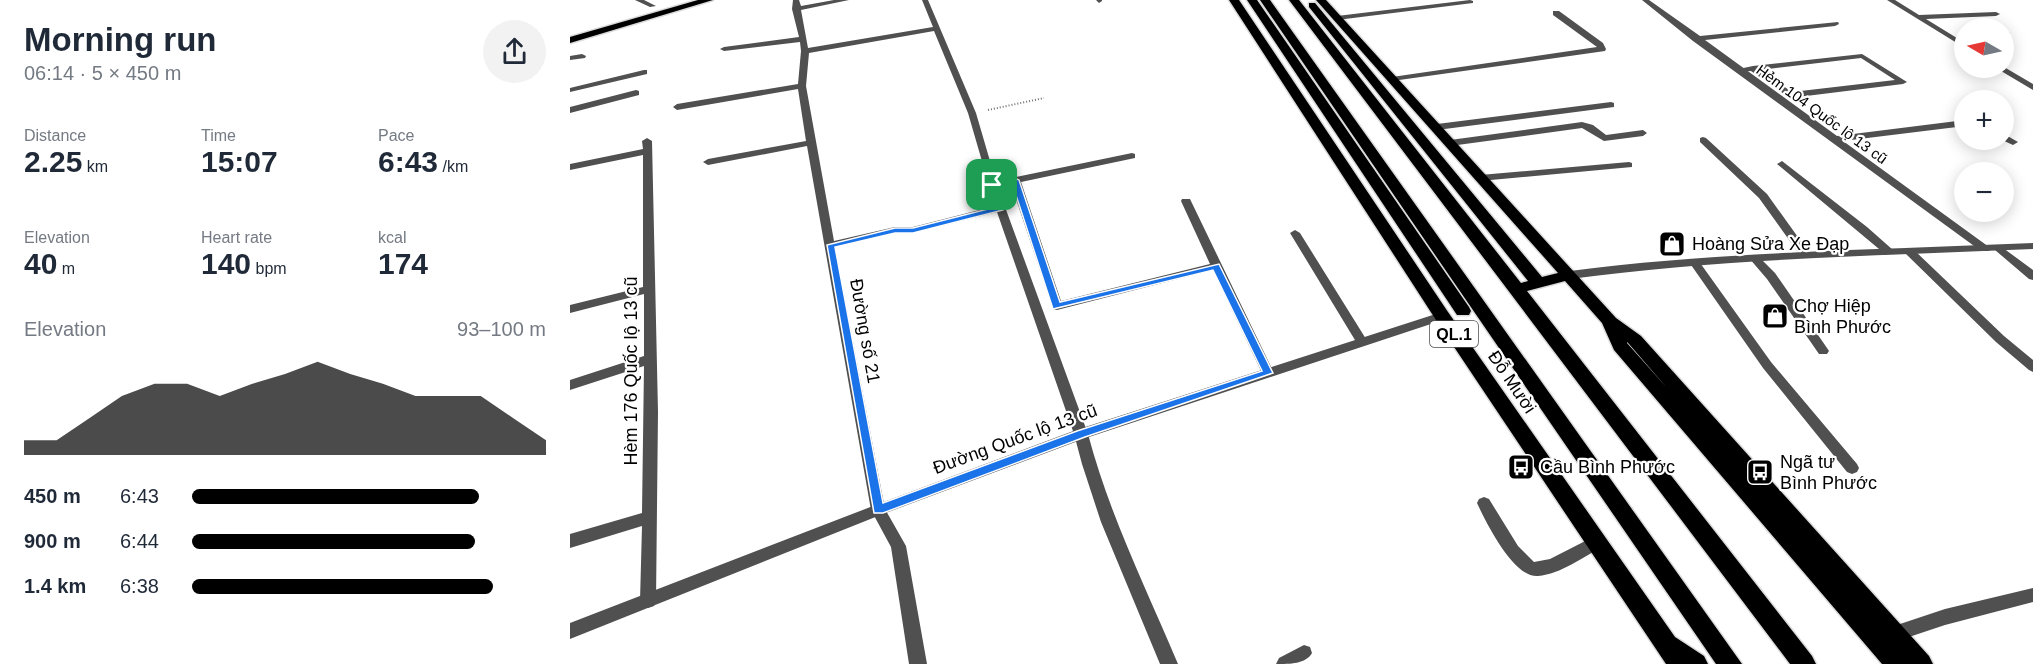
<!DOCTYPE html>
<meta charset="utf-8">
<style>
:root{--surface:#fff;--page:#f2f2f3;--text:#1f2937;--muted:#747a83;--accent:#000}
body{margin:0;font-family:Arial,sans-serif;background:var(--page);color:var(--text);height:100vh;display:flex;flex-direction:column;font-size:22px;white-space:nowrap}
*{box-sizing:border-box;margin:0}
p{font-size:20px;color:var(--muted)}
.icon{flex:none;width:33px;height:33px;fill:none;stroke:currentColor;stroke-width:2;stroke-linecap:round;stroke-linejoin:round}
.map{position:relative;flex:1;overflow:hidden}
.panel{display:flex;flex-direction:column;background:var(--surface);width:570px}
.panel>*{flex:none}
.needle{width:39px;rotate:279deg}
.buttons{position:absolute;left:1384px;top:18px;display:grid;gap:12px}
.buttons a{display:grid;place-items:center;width:60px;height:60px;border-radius:50%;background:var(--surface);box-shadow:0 3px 15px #0003;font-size:30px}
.pin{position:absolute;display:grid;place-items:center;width:51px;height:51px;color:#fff;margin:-26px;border-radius:12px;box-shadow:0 3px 9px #0006}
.round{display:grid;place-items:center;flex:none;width:63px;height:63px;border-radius:32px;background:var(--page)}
.headline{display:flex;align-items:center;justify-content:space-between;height:102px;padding:0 24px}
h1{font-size:33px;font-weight:800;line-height:45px}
.figures{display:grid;grid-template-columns:repeat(3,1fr);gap:9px;height:102px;padding:6px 24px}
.figures div{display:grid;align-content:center}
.figures b{font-size:30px;font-weight:800}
.figures small{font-size:16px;font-weight:400}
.figures p{font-size:16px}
.chart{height:168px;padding:12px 24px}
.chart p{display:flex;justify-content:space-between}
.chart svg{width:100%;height:108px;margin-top:6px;fill:var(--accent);opacity:.7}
ul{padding:0 24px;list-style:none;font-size:20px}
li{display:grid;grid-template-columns:96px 72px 1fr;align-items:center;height:45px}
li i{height:15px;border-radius:8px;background:var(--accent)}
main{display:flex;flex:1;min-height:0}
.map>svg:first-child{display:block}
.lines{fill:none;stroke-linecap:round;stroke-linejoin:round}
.trunk-casing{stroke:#dbdbdb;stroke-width:3}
.path{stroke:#727272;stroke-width:2;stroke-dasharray:1 2;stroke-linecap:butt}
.service{fill:#505050;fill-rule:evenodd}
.minor{fill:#505050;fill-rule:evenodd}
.tertiary{fill:#505050;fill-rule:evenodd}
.trunk{fill:#000;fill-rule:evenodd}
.route{fill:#1a73e8;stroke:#fff;stroke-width:1.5;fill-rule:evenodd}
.labels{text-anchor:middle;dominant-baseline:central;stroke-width:4.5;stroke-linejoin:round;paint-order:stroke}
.far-street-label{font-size:15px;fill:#000;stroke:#fff}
.shield{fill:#fff;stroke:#4c4c4c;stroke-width:1.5}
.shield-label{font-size:16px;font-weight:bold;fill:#000}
.poi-label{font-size:18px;fill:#000;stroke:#fff;text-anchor:start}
.street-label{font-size:18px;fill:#000;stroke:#fff}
</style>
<main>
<section class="panel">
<div class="headline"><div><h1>Morning run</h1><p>06:14 · 5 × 450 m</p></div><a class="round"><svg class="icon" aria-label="share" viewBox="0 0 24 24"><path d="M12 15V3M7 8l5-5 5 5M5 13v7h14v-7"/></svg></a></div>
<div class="figures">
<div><p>Distance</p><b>2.25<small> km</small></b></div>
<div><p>Time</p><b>15:07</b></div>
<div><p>Pace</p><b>6:43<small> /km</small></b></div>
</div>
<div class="figures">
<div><p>Elevation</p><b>40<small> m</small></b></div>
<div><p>Heart rate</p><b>140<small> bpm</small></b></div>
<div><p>kcal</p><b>174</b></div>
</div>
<div class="chart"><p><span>Elevation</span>93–100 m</p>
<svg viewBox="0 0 160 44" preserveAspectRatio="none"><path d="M0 44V38L10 38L20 29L30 20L40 15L50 15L60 20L70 15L80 11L90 6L100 11L110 15L120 20L130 20L140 20L150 29L160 38V44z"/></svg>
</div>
<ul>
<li><b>450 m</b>6:43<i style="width:81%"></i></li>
<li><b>900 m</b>6:44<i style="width:80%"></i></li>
<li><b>1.4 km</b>6:38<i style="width:85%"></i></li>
</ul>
</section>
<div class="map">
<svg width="1463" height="664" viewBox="0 0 1463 664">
<rect width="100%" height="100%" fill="#fff"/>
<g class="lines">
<defs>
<path id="trunk" d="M128,0H143L0,43V37Z
M659,0H669L878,312L1105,637L1134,656L1138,664H1096L866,320Z
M677,0H687L899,307L901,311L899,315H887Z
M690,0H700L1172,664H1146Z
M719,0H729L951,283L958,281L739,7V3H745L972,277L988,273L746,0H756L1046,318L1071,336L1359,656L1363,664H1312L1044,350L1032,323L995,281L957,291L1242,656L1246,664H1220ZM1057,342L1059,344L1097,388L1057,343Z"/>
</defs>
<use href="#trunk" class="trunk-casing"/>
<path class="path" d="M418,110L474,98"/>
<path class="service" d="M65,0H74L86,6L80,7Z
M526,0H532V1L529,3Z
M900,0L903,1V3L767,20L763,18L767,16Z
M983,11H989L1033,43L1036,49L1035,51L822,81L818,79L822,77L1027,47L983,15Z
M1292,54L1337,82L1333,84L1220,98L1181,71L1168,72L1164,70L1183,66ZM1291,58L1325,80L1222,92L1190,70Z
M1041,102L1044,103V107L867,130L863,127L867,124Z
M1012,122L1023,125L1036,135L1073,130L1077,133L1073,136L1034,141L1012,128L880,146L875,143L880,140Z
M562,153L565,154V158L451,182L491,301L640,264L611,201L612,199H620L704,373L702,376H694L692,373L643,270L487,310L483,309L441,184L422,188L417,185L422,182Z
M1059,162L1062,163V167L910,181L905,178L910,175Z
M725,230L730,233L796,339L798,342L796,345H788L720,233Z
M914,497L919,499L948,546L964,562L980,559L1027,535L1032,537L1035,542L1032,547C1013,557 991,574 968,576C943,578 916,522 907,503L909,499Z"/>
<path class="minor" d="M223,0H229L231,6L264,0H279L231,10L238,48L363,27L352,0H358L406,113L427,185L518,434C539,514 576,588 608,664H590L531,522L512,464L504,434L427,212L343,233H325L265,247L315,509L336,546L357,664H339L321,547L301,510L237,146L138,165L133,162L138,159L236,141L228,89L107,110L103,107L107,104L228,84L231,51L230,42L154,51L150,49L154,47L229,37L222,9ZM364,31L398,113L425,206L343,227H325L264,241L236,86L239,53Z
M1072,0H1079L1130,36L1268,22L1269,24L1265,26L1135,40L1267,136L1395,120V126L1273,141L1419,247L1420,249L1419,251H1411L1123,41Z
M1317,0H1325L1349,15L1426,12L1430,14L1426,16L1356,19L1395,43V48Z
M1434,32H1439L1440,34L1434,36Z
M12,54L16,56L15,58L0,60V56Z
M1434,67L1463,84V90L1426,68Z
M74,70H77V74L0,92V88Z
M66,90L69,91V95L0,113V107Z
M1434,134L1448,142L1443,145L1432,140H1434Z
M1133,137L1136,138L1197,194L1240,254L1241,256L1240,258H1232L1189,198L1130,142V138Z
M77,138L82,141L88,412L86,601L84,606L78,608L72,606L70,601L72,526L0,548V534L72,513L74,366L0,390V380L74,356V294L0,313V305L73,287V155L0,170V164L73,149L72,141Z
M1212,161L1297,227L1323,250L1324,252L1323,254H1315L1207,164Z
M1429,245L1463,270V280L1459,279L1425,250L1424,248Z
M1340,249L1344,250L1434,336L1463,360V372L1459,370L1426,342L1336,254L1335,252L1336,250Z
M1184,255L1188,256L1205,273L1257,348L1259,351L1257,354H1249L1197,279L1179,258Z
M1124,259L1128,260L1201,362L1287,464L1289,468L1287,472L1282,474L1277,472L1193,368L1119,262Z
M1463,588V602L1375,625L1324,642L1318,640L1316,634L1318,628L1375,609Z
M734,645L740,647L742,653C736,664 720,664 706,664L709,658Z"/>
<path class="tertiary" d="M1463,243V249C1308,256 1154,258 1000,279L994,275L1000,271C1154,251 1308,250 1463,243Z
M872,312L878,316L876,319L516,438L313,514L0,639V623L303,506L506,430Z"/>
<use href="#trunk" class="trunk"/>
</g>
<path class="route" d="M445,178L449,180L490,302L649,264L703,373L515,437L313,513H304L257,245L325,228H343L426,207L419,183ZM442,183L483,309L643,270L692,371L507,431L313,503L265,247L325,233H343L433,210L427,187Z"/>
<defs>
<symbol id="shop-square" viewBox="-11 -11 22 22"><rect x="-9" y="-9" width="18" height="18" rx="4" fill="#000" stroke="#fff"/><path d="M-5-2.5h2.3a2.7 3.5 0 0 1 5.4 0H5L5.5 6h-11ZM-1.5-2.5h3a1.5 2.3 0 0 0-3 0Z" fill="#fff"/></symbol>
<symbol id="bus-square" viewBox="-11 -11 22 22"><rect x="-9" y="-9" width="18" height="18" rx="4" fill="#000" stroke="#fff"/><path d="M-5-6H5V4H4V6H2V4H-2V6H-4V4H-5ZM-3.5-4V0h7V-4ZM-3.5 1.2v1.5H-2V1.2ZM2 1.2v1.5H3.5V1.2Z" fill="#fff"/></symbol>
</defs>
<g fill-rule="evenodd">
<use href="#shop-square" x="1087" y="229" width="30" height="30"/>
<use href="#shop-square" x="1190" y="301" width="30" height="30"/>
<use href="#bus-square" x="936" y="452" width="30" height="30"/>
<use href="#bus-square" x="1175" y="457" width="30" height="30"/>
</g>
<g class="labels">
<g class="far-street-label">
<text transform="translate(1252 114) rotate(36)">Hẻm 104 Quốc lộ 13 cũ</text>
</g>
<rect class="shield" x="860" y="321" width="48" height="26" rx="4.5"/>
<g class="shield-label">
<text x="884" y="334">QL.1</text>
</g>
<g class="poi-label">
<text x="1122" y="244">Hoàng Sửa Xe Đạp</text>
<text x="1224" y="306">Chợ Hiệp<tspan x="1224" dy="21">Bình Phước</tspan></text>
<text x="1210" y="462">Ngã tư<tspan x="1210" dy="21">Bình Phước</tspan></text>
<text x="970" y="467">Cầu Bình Phước</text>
</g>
<g class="street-label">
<text transform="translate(295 331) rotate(80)">Đường số 21</text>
<text transform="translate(61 371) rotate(-90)">Hèm 176 Quốc lộ 13 cũ</text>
<text transform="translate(942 382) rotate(56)">Đỗ Mười</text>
<text transform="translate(445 439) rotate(-20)">Đường Quốc lộ 13 cũ</text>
</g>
</g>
</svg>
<div class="buttons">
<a><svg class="needle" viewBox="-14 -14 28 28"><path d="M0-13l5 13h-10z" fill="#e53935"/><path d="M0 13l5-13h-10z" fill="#747a83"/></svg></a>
<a>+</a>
<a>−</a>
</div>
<div class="pin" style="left:422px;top:185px;background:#1e9e55"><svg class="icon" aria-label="arrive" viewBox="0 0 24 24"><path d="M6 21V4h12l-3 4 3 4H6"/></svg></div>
</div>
</main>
